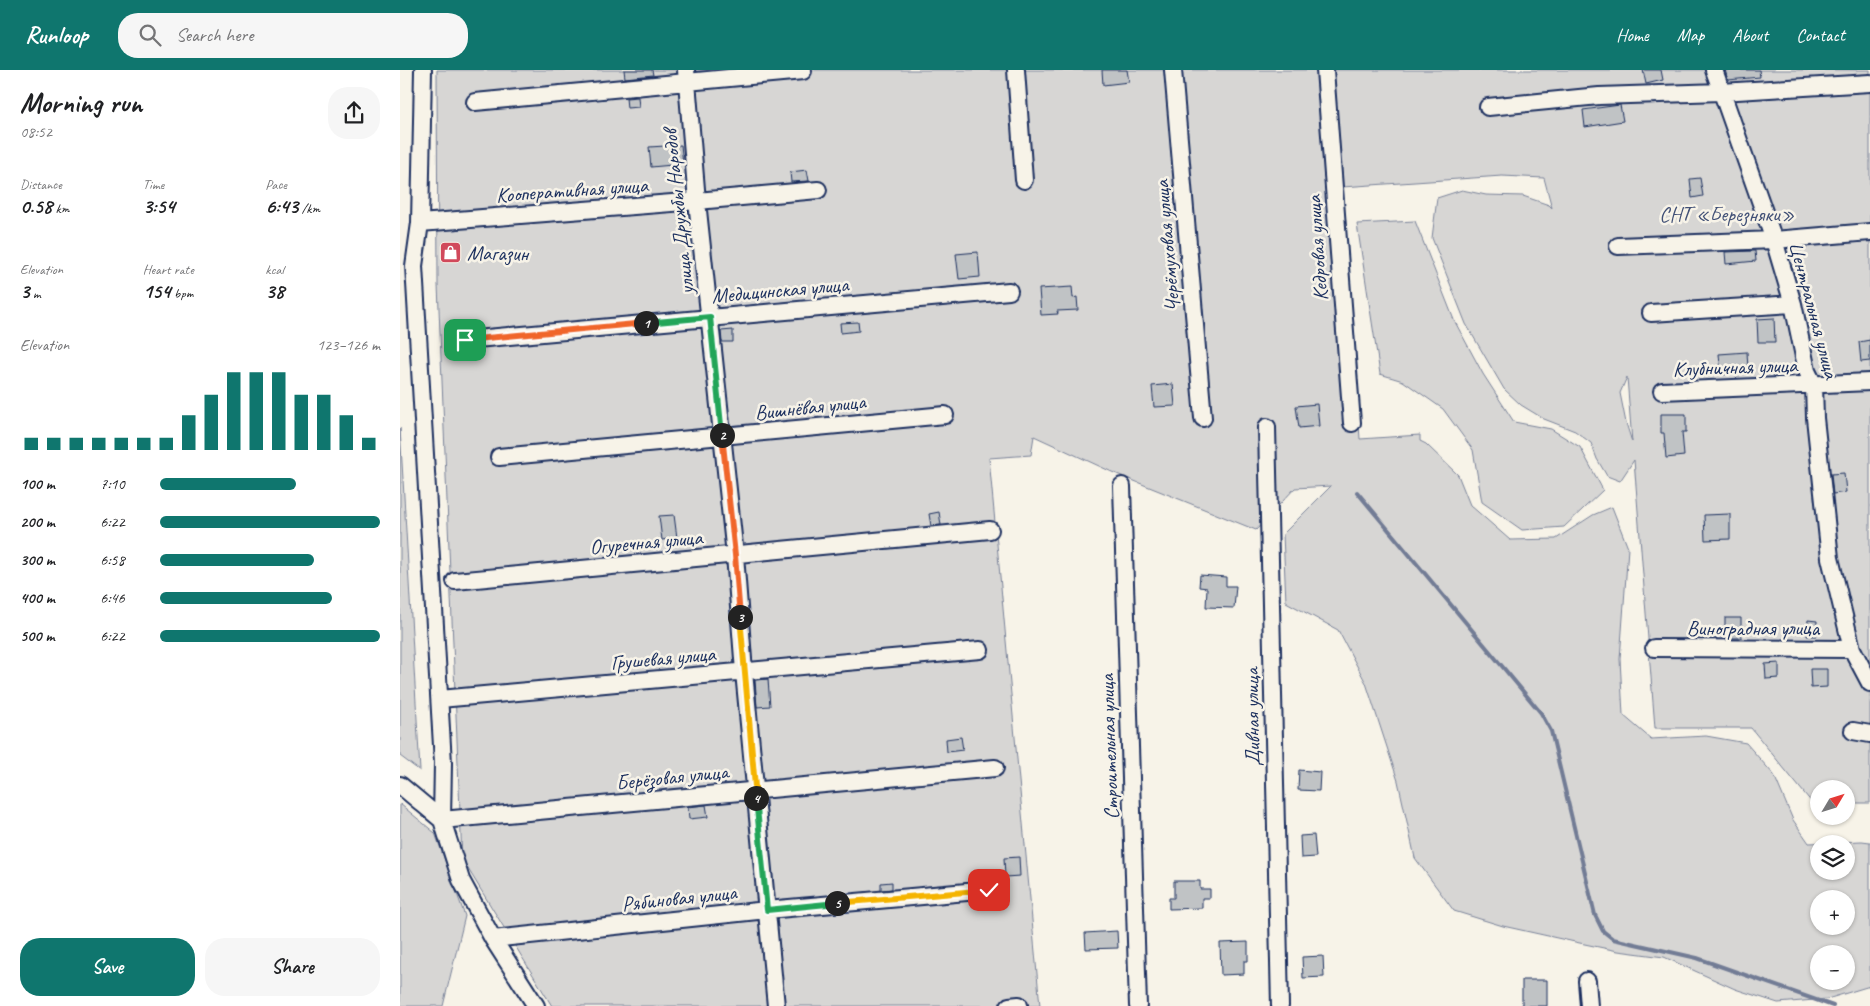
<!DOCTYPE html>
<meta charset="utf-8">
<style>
:root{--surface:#fff;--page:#f6f6f6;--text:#202124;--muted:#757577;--accent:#0f766e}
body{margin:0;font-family:Caveat,sans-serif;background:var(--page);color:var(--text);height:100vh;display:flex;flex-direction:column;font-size:19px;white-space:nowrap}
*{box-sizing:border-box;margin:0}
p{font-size:16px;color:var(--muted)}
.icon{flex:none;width:28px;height:28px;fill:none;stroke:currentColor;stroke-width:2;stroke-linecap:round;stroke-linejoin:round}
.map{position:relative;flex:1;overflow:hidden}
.sheet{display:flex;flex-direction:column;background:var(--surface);width:400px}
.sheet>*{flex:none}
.needle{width:32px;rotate:52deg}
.controls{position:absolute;left:1410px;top:710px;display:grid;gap:10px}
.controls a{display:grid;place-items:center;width:45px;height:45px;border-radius:50%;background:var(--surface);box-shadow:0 1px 4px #0004;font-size:25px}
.pin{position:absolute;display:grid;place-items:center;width:42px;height:42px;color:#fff;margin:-21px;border-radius:10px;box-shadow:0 2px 8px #0006}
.km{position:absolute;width:25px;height:25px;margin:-12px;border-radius:50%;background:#222;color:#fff;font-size:14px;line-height:25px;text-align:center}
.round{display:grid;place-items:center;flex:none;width:52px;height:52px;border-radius:20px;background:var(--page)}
.head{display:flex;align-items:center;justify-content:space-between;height:85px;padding:0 20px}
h1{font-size:28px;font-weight:600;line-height:38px}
.figures{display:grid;grid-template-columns:repeat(3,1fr);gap:8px;height:85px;padding:5px 20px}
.figures div{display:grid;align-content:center}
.figures b{font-size:21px;font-weight:600}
.figures small{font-size:14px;font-weight:400}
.figures p{font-size:14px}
.chart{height:140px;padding:10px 20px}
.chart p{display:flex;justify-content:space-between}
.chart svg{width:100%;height:90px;margin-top:5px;stroke:var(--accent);stroke-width:6}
.primary-button{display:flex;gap:10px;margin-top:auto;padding:10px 20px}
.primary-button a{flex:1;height:58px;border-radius:20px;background:var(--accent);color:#fff;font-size:20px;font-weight:600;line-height:58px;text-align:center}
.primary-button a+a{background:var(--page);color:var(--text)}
ul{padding:0 20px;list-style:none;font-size:16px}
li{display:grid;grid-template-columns:80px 60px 1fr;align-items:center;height:38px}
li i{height:12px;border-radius:6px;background:var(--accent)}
header{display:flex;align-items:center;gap:30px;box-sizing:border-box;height:70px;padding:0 25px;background:var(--accent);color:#fff}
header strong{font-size:24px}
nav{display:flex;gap:28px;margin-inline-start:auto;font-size:18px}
.search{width:350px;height:45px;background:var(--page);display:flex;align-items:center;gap:12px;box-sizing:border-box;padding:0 18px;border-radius:20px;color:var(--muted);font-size:19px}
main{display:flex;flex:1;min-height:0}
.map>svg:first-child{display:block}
.green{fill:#d7d6d4;stroke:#798299;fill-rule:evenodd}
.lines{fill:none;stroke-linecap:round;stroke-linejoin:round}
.stream{stroke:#727c95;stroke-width:4}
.building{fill:#c0c3c5;stroke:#1b2f5e}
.minor-casing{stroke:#1b2f5e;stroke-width:20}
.minor{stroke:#f7f3e8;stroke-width:16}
.split-1-casing{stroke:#fff;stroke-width:10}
.split-2-casing{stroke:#fff;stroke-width:10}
.split-3-casing{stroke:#fff;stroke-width:10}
.split-4-casing{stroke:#fff;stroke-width:10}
.split-5-casing{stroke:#fff;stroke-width:10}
.split-6-casing{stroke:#fff;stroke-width:10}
.split-1{stroke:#f0652b;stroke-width:6}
.split-2{stroke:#22a559;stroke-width:6}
.split-3{stroke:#f0652b;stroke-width:6}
.split-4{stroke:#f5b400;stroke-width:6}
.split-5{stroke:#22a559;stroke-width:6}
.split-6{stroke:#f5b400;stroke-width:6}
.labels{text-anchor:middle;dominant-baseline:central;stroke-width:5;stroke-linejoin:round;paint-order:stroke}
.street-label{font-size:21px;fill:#1b2f5e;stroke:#f7f3e8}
.park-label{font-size:21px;fill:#415076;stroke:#f7f3e8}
.poi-label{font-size:21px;fill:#1b2f5e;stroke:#f7f3e8;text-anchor:start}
</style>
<header>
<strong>Runloop</strong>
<div class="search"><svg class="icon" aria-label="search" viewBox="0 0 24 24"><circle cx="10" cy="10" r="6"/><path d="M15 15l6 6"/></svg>Search here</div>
<nav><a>Home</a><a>Map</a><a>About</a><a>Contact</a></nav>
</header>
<main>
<section class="sheet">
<div class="head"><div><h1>Morning run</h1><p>08:52</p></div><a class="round"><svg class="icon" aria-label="share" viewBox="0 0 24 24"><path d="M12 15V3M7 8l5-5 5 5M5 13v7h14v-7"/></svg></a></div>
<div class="figures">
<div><p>Distance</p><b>0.58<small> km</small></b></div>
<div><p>Time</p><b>3:54</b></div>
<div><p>Pace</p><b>6:43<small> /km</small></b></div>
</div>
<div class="figures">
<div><p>Elevation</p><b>3<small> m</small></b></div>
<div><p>Heart rate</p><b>154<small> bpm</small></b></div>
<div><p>kcal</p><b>38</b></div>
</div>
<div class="chart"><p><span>Elevation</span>123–126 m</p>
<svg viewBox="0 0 160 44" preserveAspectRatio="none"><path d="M5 44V38M15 44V38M25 44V38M35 44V38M45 44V38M55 44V38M65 44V38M75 44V27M85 44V17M95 44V6M105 44V6M115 44V6M125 44V17M135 44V17M145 44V27M155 44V38"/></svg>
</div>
<ul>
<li><b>100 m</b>7:10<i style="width:62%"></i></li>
<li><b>200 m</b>6:22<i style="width:100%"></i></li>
<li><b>300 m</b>6:58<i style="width:70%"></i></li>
<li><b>400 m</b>6:46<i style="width:78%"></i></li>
<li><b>500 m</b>6:22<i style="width:100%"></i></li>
</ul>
<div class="primary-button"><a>Save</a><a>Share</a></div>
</section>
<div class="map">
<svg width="1470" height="936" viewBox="0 0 1470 936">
<rect width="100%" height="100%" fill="#f7f3e8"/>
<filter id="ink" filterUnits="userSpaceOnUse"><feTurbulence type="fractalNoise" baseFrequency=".02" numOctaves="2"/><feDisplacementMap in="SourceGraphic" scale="10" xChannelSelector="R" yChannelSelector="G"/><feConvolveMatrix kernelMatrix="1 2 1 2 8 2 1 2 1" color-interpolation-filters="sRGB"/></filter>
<g filter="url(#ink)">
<path class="green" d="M37,0H1470V733H1446V719H1419V734H1413L1351,658H1255L1234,390L1220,411L1207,406L1197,389L1191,373L1175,361L1144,349L1121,335L1104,319L1066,254L1032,168L1037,128L1062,120L1086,125L1123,126L1149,135L1152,138L1144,108L1102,106L942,117L960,369L1020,365V371L1026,374L1058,405L1070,435L1110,470L1156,469L1193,445L1212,437L1228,478L1220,589L1223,645L1251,669L1306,666L1346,673L1374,705L1393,750L1409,773L1462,771L1470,772V916L1427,929L1378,933L1335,919L1264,887L1218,881L1175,872L1103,856L1054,841L1015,788L998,711L966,613L938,560L886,532L883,464L931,416L895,418L856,460L712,402L634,366L631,385L589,388L640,936H152L62,789L38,215ZM1227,307L1232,372L1226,353L1220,323ZM1419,774H1446V801H1419ZM1419,829H1446V856H1419ZM1419,884H1446V911H1419Z
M1015,151L1054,250L1083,304L1114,352L1151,359L1180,377L1203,420L1164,457L1122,460L1082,432L1073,380L1043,339L1003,311L980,304L957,154Z
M0,358L20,701L0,686Z
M0,734L35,763L65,846L43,936H0Z"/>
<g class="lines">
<path class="stream" d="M957,422L1141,643L1151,661L1195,845L1203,861L1213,869L1297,888L1433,936"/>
</g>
<path class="building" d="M224,0H252L253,5L225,8Z
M702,0H727L729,12L703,15Z
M1243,0H1261L1263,10L1246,14Z
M1325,0H1359L1360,7L1328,10Z
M238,27L239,37L227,38L226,28Z
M1220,35L1223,51L1185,57L1183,40Z
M281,75L283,94L251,97L249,77Z
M407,100L409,111L391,112L390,102Z
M1300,108L1303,126L1292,128L1290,109Z
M1355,181L1356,191L1326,194L1325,182Z
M578,182L580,207L559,209L556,184Z
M672,217L673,228L677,227L678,240L657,241L658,244L641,245L639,219Z
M1374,248L1375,272H1358L1357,249Z
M458,252L459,261L441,263L440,253Z
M333,260V272H322L321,261Z
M1470,270V291L1461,292L1459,272Z
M1347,282L1348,299H1342V303L1321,305L1319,284Z
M773,314L775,336L754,337L752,316Z
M917,334L919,356L899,358L896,336Z
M1261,344H1286V362H1282L1284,386L1266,388L1264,363H1261Z
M1444,403L1446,422L1433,424L1431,404Z
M539,442L541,455L531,456L529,444Z
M1330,444V469L1305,470L1304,445Z
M274,445L277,468L262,470L259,446Z
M800,505L826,507V516H836L834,538L806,537L807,518L799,517Z
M1325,548H1341V568H1325Z
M1408,550L1417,551L1416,566H1407Z
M1379,593V608L1366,609L1365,594Z
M1410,599H1427V617L1411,618Z
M368,609L370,636L357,637L355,610Z
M561,667L563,680L547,682L546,669Z
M899,700L920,702L919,721L898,720Z
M306,735L308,747L289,749L288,737Z
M914,765L916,787L901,788L900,766Z
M619,787L620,806L605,807L604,788Z
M774,811H800V819H810V828H802V838L769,839V828H774Z
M492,812V819L481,820V813Z
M717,861L718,878L686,879L685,863Z
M848,872V891H844V904L821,905L820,873Z
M923,886L924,907L903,908L902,887Z
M1122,910H1147V936H1122Z"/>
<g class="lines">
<defs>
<path id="minor" d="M23,0L20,153L14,196L43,693L42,750L61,810L93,869L136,936
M286,0L297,131L335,485L344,602L376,936
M616,0L624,110
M773,0L803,348
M925,0L952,353
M1314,0L1374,170L1393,234L1407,301L1414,315L1415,348L1430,488L1452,579L1470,613
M75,32L403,1
M1088,37L1199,26L1321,22L1470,13
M20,153L297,131L418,120
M1218,176L1374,170L1470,162
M1251,243L1393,234
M65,270L609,221
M1262,321L1470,312
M867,357L880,936
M99,387L545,345
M722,416L738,936
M55,511L590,460
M1254,578L1452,579
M40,629L580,580
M1453,661L1470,664
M0,715L42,750
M42,750L595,698
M93,869L367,840L589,820
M1187,911L1189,936
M609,936L619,935"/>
</defs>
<use href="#minor" class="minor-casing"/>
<use href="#minor" class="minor"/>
</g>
</g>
<g class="lines" filter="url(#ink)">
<defs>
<path id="split-1" d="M65,270L246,253"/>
<path id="split-2" d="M246,253L310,247L322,365"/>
<path id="split-3" d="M322,365L335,485L340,547"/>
<path id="split-4" d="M340,547L356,728"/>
<path id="split-5" d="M356,728L367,840L437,833"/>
<path id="split-6" d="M437,833L589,820"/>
</defs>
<use href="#split-1" class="split-1-casing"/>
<use href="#split-2" class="split-2-casing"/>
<use href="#split-3" class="split-3-casing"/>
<use href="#split-4" class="split-4-casing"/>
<use href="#split-5" class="split-5-casing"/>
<use href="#split-6" class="split-6-casing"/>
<use href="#split-1" class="split-1"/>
<use href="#split-2" class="split-2"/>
<use href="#split-3" class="split-3"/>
<use href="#split-4" class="split-4"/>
<use href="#split-5" class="split-5"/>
<use href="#split-6" class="split-6"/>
</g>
<defs>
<symbol id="shop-square" viewBox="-11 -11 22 22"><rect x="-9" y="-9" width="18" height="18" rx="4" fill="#d1495b" stroke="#f7f3e8"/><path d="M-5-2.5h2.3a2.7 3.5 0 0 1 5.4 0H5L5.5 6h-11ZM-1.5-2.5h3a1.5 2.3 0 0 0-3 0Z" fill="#fff"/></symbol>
</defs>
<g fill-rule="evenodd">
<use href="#shop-square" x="38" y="170" width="25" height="25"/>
</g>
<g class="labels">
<g class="street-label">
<text transform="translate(172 120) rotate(-4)">Кооперативная улица</text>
<text transform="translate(278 142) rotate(-96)">улица Дружбы Народов</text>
<text transform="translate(767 176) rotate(-95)">Черёмуховая улица</text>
<text transform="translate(917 178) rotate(-94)">Кедровая улица</text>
<text transform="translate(380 220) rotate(-5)">Медицинская улица</text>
<text transform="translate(1414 240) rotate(75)">Центральная улица</text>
<text transform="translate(1335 297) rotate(-2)">Клубничная улица</text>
<text transform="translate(410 337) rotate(-6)">Вишнёвая улица</text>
<text transform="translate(246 472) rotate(-5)">Огуречная улица</text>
<text x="1353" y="558">Виноградная улица</text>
<text transform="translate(263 588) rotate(-5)">Грушевая улица</text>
<text transform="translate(852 647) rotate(-91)">Дивная улица</text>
<text transform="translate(709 677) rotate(-92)">Строительная улица</text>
<text transform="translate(272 707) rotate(-6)">Берёзовая улица</text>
<text transform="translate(279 828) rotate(-6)">Рябиновая улица</text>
</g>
<g class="park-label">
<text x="1327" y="144">СНТ «Березняки»</text>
</g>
<g class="poi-label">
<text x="67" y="183">Магазин</text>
</g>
</g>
</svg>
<div class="controls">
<a><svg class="needle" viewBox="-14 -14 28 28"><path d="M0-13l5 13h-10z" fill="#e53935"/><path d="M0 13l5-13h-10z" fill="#757577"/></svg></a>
<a><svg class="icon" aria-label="layers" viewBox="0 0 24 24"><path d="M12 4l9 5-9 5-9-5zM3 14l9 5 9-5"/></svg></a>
<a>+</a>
<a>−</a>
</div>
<div class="pin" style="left:65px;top:270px;background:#1e9e55"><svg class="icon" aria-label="arrive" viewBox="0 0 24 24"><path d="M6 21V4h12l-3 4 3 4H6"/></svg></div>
<div class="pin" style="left:589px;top:820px;background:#d93025"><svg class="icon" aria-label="check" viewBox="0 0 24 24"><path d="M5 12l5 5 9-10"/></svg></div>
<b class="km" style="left:246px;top:253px">1</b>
<b class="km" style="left:322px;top:365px">2</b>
<b class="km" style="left:340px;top:547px">3</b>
<b class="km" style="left:356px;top:728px">4</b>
<b class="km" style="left:437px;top:833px">5</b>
</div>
</main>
